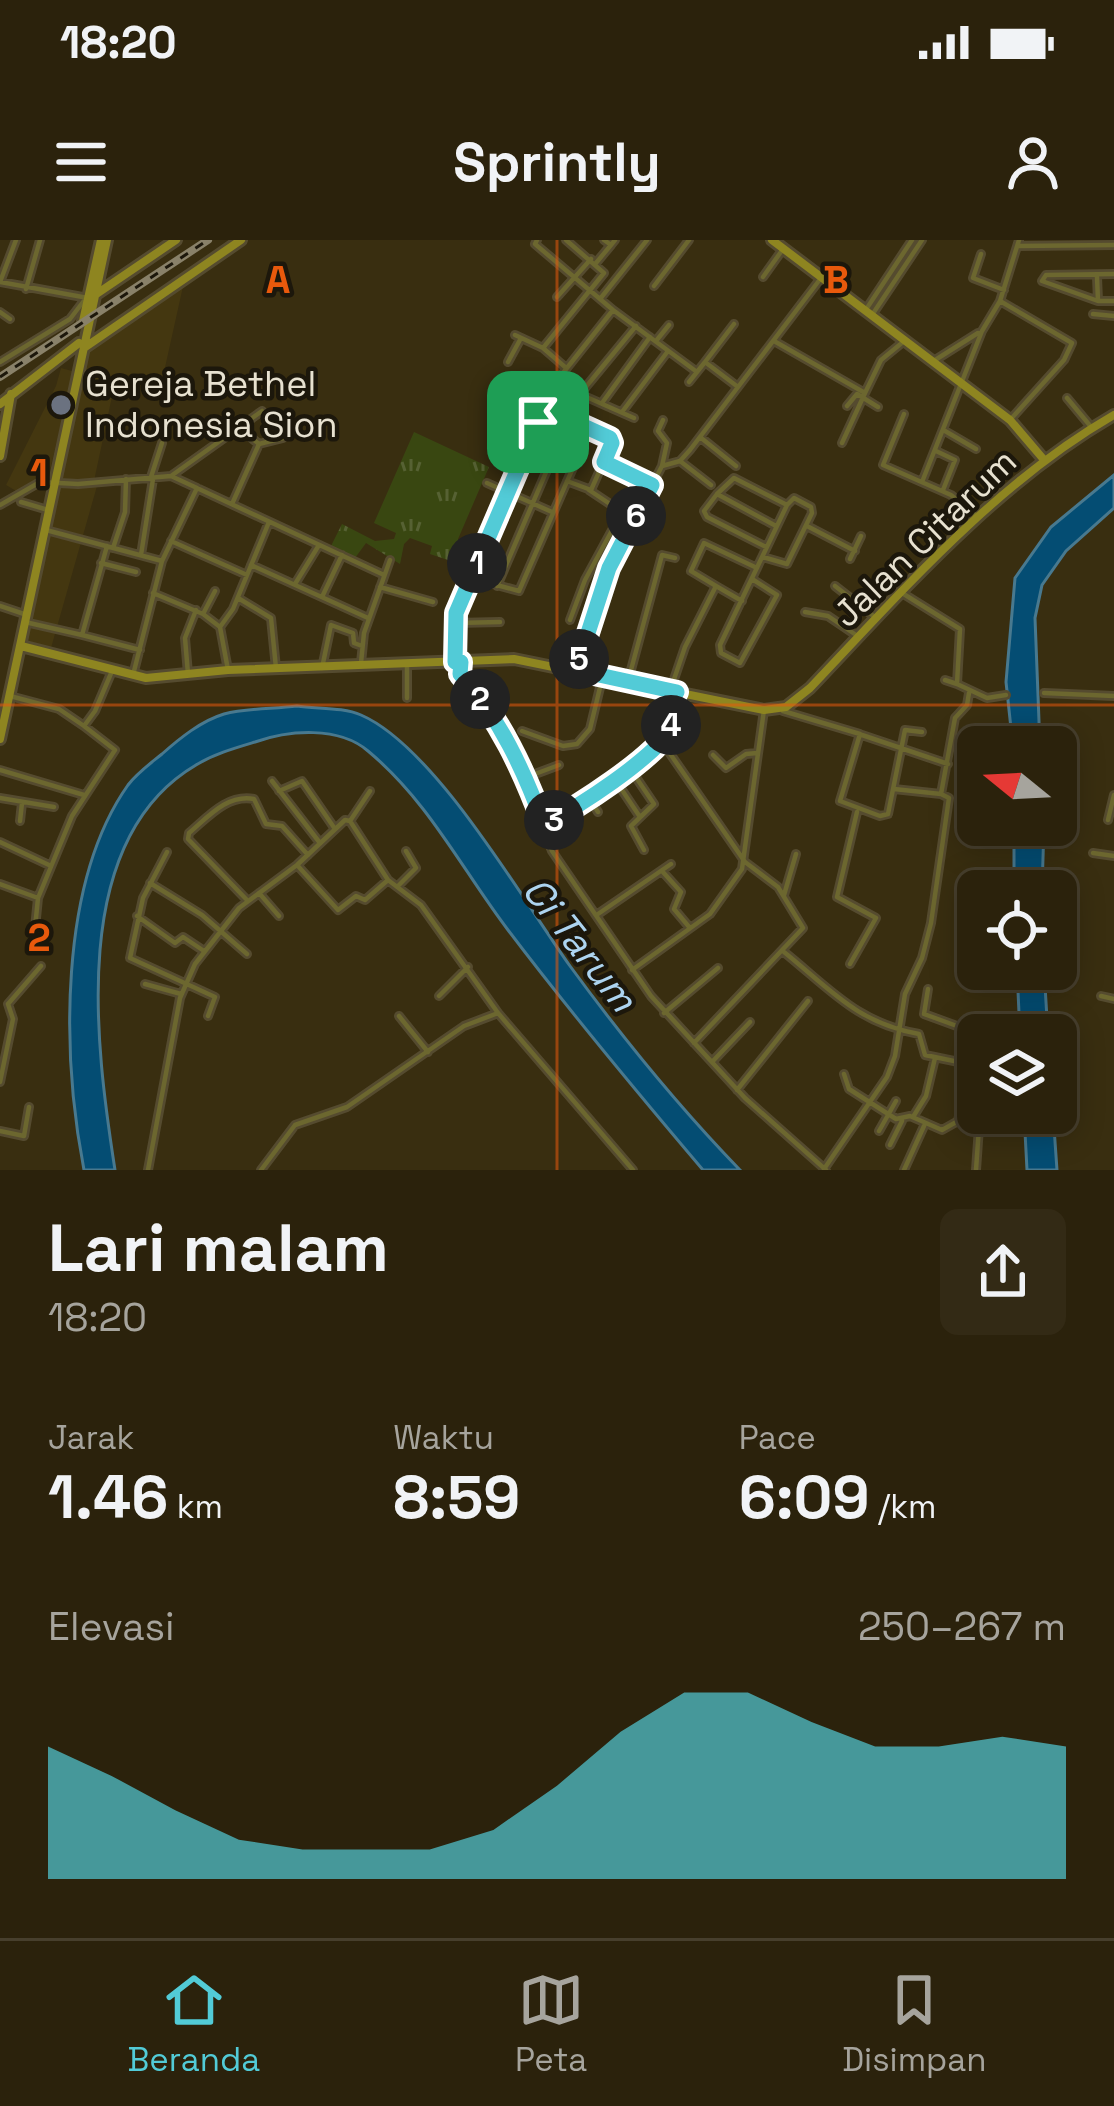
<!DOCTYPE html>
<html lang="id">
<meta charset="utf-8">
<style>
:root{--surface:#2b220c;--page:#332a15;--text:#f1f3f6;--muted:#a6a49d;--line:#473f2d;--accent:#52cbd7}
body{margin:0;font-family:"Space Grotesk",sans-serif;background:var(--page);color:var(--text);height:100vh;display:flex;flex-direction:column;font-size:45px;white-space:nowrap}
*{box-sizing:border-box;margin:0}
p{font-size:39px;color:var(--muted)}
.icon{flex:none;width:66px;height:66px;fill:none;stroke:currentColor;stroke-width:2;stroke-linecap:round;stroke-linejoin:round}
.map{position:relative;height:930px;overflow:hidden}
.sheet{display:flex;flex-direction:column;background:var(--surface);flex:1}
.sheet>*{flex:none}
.needle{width:78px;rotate:288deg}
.controls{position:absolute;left:957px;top:486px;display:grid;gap:24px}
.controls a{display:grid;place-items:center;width:120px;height:120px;border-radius:18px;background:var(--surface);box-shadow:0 6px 30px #0003,0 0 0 3px var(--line);font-size:60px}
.pin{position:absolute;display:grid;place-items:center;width:102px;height:102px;color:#fff;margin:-51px;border-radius:24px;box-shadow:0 6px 18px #0006}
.km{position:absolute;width:60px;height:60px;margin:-30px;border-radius:50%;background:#222;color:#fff;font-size:33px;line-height:60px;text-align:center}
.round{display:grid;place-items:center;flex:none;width:126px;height:126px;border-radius:18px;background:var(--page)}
.head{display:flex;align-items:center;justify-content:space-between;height:204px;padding:0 48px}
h1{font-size:66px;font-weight:700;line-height:90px}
.figures{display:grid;grid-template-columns:repeat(3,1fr);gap:18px;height:204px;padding:12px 48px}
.figures div{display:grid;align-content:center}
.figures b{font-size:60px;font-weight:700}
.figures small{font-size:33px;font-weight:400}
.figures p{font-size:33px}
.chart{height:336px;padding:24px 48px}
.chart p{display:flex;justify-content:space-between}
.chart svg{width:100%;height:216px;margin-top:12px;fill:var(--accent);opacity:.7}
.status{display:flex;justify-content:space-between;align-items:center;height:84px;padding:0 60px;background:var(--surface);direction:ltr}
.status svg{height:33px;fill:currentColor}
header{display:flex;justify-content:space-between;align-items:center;height:156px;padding:0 48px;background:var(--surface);font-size:54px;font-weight:700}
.menu{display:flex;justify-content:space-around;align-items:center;height:168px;border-top:3px solid var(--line);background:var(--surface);font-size:33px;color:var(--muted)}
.menu a{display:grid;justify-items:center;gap:6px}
.menu .current{color:var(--accent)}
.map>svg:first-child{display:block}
.built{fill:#443710}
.grass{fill:url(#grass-tufts)}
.water{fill:#044d73;stroke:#48798f;stroke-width:3}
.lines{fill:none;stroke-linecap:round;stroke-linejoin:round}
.street-casing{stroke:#554b2f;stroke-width:10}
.secondary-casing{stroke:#554b2f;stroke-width:14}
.street{stroke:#6c672f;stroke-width:4.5}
.secondary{stroke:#8e8520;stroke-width:8}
.rail-casing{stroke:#898169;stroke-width:8}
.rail{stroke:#1c170b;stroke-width:3;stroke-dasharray:9;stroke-linecap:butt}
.route-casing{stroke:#fff;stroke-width:24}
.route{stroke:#52cbd7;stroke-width:15}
.grid{fill:none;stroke:#e8590c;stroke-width:3;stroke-opacity:0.55}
.worship-dot{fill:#6b7280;stroke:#1c170b;stroke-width:4.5}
.labels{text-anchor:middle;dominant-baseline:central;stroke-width:9;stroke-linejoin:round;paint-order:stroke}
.poi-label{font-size:36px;fill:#e7e1d0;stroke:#1c170b;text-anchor:start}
.street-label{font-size:36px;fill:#e7e1d0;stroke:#1c170b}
.water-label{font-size:39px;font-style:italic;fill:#add4f0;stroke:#1c170b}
.grid-label{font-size:39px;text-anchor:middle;font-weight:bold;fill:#e8590c;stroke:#1c170b;stroke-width:9;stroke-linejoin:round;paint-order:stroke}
</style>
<div class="status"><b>18:20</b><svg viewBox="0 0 49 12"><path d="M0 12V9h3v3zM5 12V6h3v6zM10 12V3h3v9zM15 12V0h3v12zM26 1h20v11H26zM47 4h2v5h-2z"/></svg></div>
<header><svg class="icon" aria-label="menu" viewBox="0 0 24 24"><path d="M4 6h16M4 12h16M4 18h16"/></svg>Sprintly<svg class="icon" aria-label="person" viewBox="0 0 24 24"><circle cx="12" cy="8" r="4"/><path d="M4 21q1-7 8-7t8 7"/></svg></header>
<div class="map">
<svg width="1114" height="930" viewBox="0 0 1114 930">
<defs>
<pattern id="grass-tufts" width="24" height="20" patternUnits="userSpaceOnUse" patternTransform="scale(3)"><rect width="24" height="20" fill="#394711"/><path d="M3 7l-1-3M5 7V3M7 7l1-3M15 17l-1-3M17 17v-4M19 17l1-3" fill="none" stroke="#566133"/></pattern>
</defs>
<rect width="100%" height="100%" fill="#392e10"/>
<path class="built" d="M184,42L162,141L117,133L94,241L61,239L86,109Z
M61,128L72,131V136L48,239L18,252L6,245L56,146Z
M56,245L97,246L51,408L25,400Z"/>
<path class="grass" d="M414,192L489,227L458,299L459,309L448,320L430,314L432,306L410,298L404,304L400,324L366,303L355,318L329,310L342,284L375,301L394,299L396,293L374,283Z"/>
<path class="water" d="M1114,235V268L1066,311L1042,345L1035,378L1040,507H1013L1006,442L1015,338L1051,287Z
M297,466C317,469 343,467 361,475C435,507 522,659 570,726C622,797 679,867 740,930H703C636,851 570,772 508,690C461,628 429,562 368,511C339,486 289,490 255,502C235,508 214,514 196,525C67,601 96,807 115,930H84C62,816 58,644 128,545C137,533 151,523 162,514C180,498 201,481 224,474C247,468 274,469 297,466Z
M1014,585H1044L1042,651H1014Z
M1017,729H1044L1048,795H1020Z
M1024,873H1053L1057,930H1027Z"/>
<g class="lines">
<defs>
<path id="street" d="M537,0L535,4L613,70L697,132
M604,0L611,5L615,0
M1018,6L1114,5
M981,14L973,38L1004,50
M596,23L611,5
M1114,34L1046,35L1042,41L1098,61H1114
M763,37L783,9
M1097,37L1098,61
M0,42L88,58
M0,42L16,0
M654,46L689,0
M26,49L40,0
M557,57L591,19
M600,59L647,0
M1000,61L1072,103L1064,120L1010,180
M865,71L912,0
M0,72L10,79
M1093,74L1114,76
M872,75L922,0
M515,95L543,108
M656,101L669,85
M774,101L865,153L881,120L903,102
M0,122L70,79L83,62
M508,122L521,98
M705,122L734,84
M932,122L978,93
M565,127L543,108L604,33L566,0
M689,142L705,122L738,147
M557,144L634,178
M1067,158L1092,188
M602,163L650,97
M847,166L857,154L878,167
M622,172L668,111
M904,174L883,225L951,255L978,277
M238,187L259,204
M945,191L976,209
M700,197L736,226
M842,203L865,153
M936,211L955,220L943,250
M554,217L574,226
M680,221L711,245
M604,222L652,245
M662,226L680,221L690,210L821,38
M151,237L162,203
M567,241L591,250L612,203L609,198L569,179L580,154L636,86
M922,242L982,91L1000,61L1019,0
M487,243L552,272
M199,249L384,335
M589,250L622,272L633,253
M717,254L734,238L787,265
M21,262L48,270
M232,264L259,204L283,198
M0,265L40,242L78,244L171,236L262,171
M807,286L855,311
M46,290L162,321
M171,301L247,335
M107,306L82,395L140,410
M463,306L481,313
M766,307L707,277L704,271L717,254L776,286
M113,308L125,272L126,239
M141,315L153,239
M850,319L861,296
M101,323L136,332
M251,325L368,378
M471,338L519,351L590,189
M752,339L777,355L740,423L721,413L720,405L787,265L794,258L811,267L812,273L787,324L763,317
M295,344L319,305
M497,346L569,179L544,168
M716,346L691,331L704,303L757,328
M835,346L876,378
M380,347L433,362
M153,353L203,374L220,387
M902,353L960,389L957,444L987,458L1006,455
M322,357L342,315
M238,358L271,378L276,428
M0,366L27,375
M805,372L828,376L859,397
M203,374L215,351
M570,380L585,340L622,272
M25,382L82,395
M455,383L500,382
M455,422L459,364L555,143L613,70
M361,423L364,393L390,320
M461,423L460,434L496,481L519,521L552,611L651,756L745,858L826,930
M322,428L331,385L353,393L354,403L362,406
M228,430L220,387L233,369L269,282
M576,430L609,328L662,226L667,203L658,191L663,180
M188,434L185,398L196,370
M133,435L162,321L197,248L171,236
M945,440L957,444
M628,441L662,315L675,318
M670,451L685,407L716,346L742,361
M1044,453L1114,456
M10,456L59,469L84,486L95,471L112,431
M407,458V424
M783,471L860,494L840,561L880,576L888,574L905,490L922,492
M522,491L563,506L577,504L590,489L603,435
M862,495L948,524
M662,502L745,622L778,647L803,688L694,803
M713,515L726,528L746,514L757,513
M629,527L654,564L631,586L644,610
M0,530L84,555
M527,537L559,525
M614,538L640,577
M272,541L320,603
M894,549L941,554
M279,551L302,541L335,589
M0,558L54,567
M589,558L598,572
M1108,580L1114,555
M20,581L22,563
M350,581L388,640L421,665L498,773L633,930
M544,585C581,564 647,522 672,489L665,472L677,452
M0,602L49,625
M167,612L143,658L130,718L215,757L208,776
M1093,613L1114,616
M297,625L338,670L356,656L365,660L388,640
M662,631L681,652L674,669L690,688
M150,643L202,675L247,714
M0,644L38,658
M397,647L416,628L406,611
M259,653L279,676
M784,655L796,614
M246,659L188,599L189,593C208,577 227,554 254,559L266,584L282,586L308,615
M598,674L671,624
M137,676L175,703L183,697L204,711
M35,688L38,658L72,576L115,510L84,486
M784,712C830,749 857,783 919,794L925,815L978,826
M850,724L876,678L837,657L857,572
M632,730L710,674L742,629L764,470
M145,744L181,754
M928,749L924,774L965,789L961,823
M439,756L468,727
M1101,756L1114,759
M8,764L41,726
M664,773L718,728
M399,776L428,812
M712,822L750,782
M844,834L849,849L896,879L910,876L942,890L958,881L970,823
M0,842L13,779L8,764
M737,850L808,761
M913,877L926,856L935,818
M0,891L24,896L29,867
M879,891L896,861
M890,905L902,881
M824,929L887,837L895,816L905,754L922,718L931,683L949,558L941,554L955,478L967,465L969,453
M148,930L180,758L195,724L239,668L297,625L345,580L350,581L370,551
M261,930L295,885L347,867L464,786L498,773
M904,930L924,886
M976,930L980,873"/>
<path id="secondary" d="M772,0L1010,180L1045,221
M95,55L176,0
M83,81L101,0
M84,108L241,0
M0,164L79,103
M0,216L11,154
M21,406L146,438L228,430L514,419L764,470L786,467L810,448C903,350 996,243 1114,175
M0,499L107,0"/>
</defs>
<use href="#street" class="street-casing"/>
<use href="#secondary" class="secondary-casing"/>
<use href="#street" class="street"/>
<use href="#secondary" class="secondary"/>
<defs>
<path id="rail" d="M0,137L208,0"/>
</defs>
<use href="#rail" class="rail-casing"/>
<use href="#rail" class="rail"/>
</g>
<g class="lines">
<defs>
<path id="route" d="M544,168L610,198L612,203L604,222L652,245L609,328L576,430L677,452L665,472L672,489C648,522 581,565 544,585C524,531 500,478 460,434L461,422H455L456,373Z"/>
</defs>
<use href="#route" class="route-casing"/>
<use href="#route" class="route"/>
</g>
<path class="grid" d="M557,0V930M0,465H1114"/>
<circle class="worship-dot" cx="61" cy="165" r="12"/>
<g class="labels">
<g class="poi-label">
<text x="85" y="144">Gereja Bethel<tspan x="85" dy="41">Indonesia Sion</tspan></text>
</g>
<g class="street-label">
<text transform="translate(925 298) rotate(-44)">Jalan Citarum</text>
</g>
<g class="water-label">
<text transform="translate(580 704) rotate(52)">Ci Tarum</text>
</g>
</g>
<g class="grid-label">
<text x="278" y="53">A</text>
<text x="836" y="53">B</text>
<text x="39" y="246">1</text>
<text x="39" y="711">2</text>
</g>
</svg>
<div class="controls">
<a><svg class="needle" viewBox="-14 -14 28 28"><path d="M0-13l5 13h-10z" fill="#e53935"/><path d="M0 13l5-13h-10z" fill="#a6a49d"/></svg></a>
<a><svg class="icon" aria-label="locate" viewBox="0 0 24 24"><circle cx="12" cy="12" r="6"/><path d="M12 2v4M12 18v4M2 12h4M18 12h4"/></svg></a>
<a><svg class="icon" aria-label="layers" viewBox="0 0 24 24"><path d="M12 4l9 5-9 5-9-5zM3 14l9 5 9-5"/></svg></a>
</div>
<div class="pin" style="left:538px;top:182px;background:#1e9e55"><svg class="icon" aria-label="arrive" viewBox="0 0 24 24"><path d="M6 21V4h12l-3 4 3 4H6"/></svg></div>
<b class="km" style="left:477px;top:323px">1</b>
<b class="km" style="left:480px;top:459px">2</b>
<b class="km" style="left:554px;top:580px">3</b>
<b class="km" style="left:671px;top:485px">4</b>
<b class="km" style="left:579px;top:419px">5</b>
<b class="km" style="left:636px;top:276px">6</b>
</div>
<section class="sheet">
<div class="head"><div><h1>Lari malam</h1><p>18:20</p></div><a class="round"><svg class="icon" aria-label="share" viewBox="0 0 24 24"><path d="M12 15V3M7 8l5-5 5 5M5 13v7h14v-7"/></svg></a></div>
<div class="figures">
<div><p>Jarak</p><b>1.46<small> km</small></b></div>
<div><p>Waktu</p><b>8:59</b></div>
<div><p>Pace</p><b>6:09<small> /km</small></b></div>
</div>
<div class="chart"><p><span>Elevasi</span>250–267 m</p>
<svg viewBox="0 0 160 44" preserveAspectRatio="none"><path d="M0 44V17L10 23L20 30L30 36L40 38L50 38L60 38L70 34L80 25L90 14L100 6L110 6L120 12L130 17L140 17L150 15L160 17V44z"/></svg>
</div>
</section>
<nav class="menu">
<a class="current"><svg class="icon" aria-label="home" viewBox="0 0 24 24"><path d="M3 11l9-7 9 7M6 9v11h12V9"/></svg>Beranda</a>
<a><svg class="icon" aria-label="map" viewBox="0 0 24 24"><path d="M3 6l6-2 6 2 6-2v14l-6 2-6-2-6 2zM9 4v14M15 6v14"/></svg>Peta</a>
<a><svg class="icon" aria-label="saved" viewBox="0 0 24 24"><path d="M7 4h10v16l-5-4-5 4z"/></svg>Disimpan</a>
</nav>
